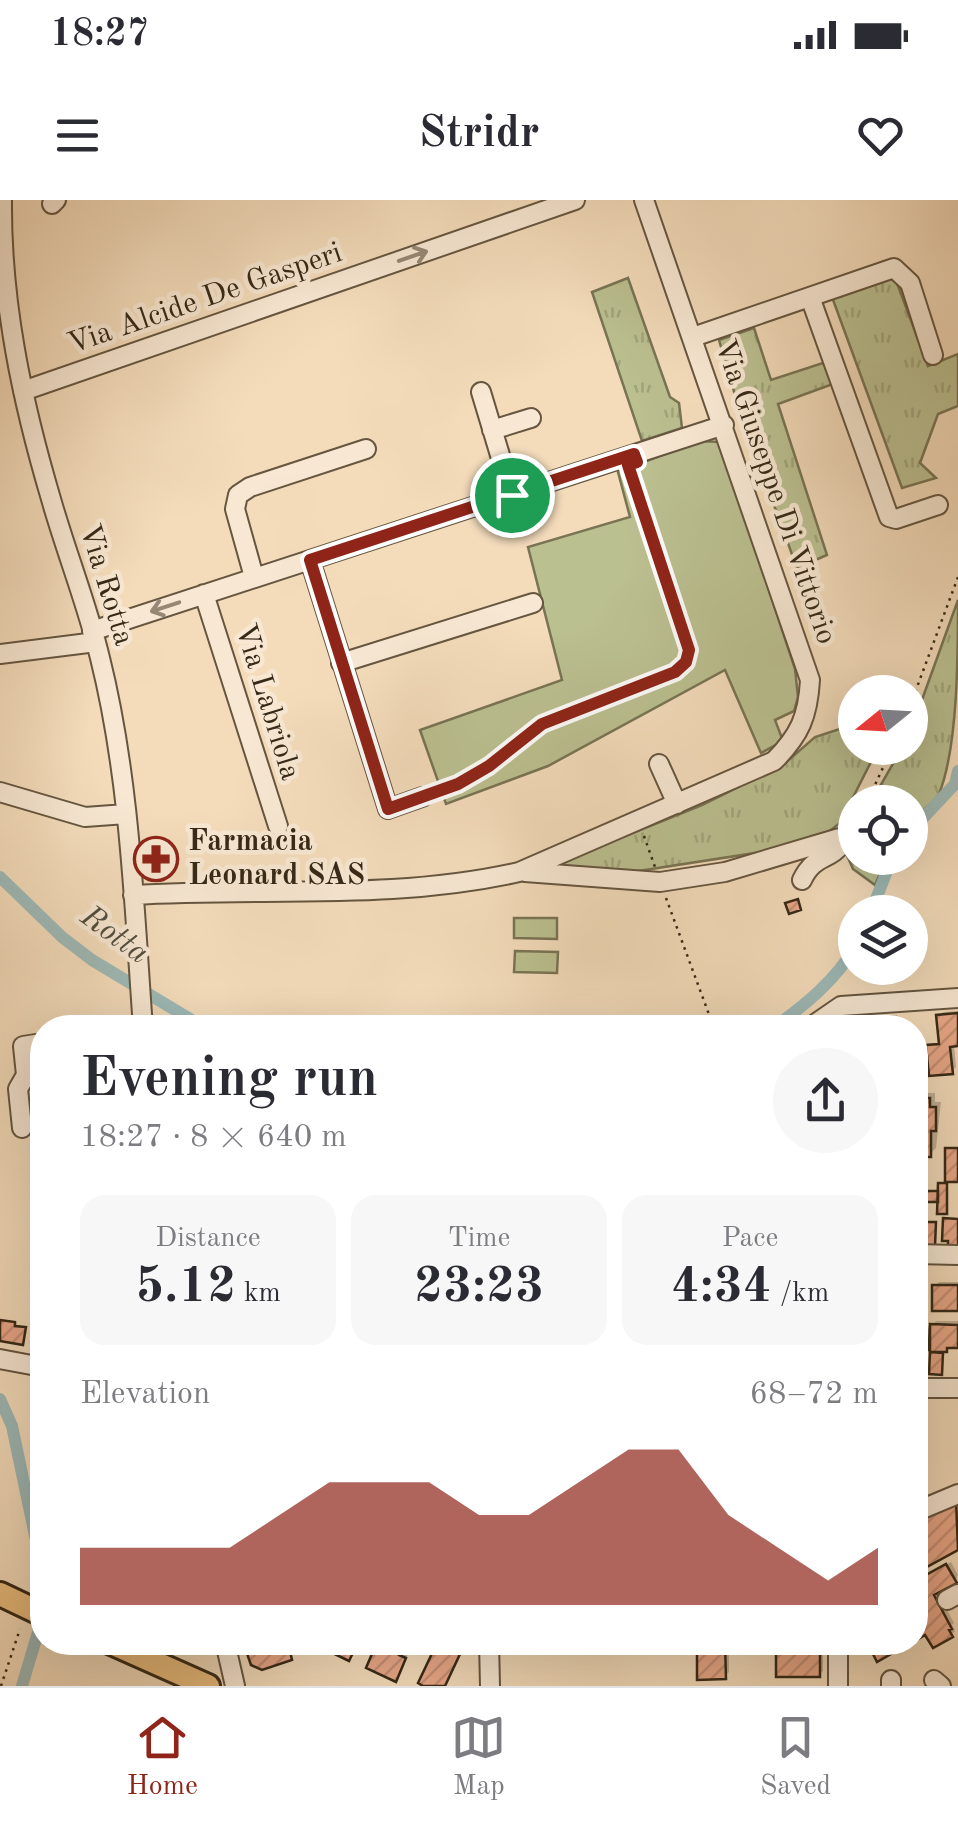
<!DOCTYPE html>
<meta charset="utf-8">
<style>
:root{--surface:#fff;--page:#f7f7f7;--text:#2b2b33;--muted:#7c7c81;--line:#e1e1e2;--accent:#8f2418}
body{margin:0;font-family:"Old Standard TT",serif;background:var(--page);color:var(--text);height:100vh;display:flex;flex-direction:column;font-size:38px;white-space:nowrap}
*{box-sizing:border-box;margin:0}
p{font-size:32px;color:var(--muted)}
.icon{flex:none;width:55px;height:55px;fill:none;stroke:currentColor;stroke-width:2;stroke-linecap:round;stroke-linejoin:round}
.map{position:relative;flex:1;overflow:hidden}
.side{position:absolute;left:30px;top:815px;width:898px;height:640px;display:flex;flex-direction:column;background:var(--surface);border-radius:40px;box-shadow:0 10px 40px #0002}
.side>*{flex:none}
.needle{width:65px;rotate:252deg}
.tools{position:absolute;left:838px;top:475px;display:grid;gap:20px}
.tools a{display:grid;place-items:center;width:90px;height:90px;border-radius:50%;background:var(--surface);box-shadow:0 10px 40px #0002;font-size:50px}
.pin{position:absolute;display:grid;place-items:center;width:85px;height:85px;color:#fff;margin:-42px;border:5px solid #fff;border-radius:50%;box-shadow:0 2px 10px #0007}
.round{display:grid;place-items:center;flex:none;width:105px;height:105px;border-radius:52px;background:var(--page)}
.headline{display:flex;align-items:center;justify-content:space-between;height:170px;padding:0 50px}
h1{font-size:55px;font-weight:800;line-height:75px}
.figures{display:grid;grid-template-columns:repeat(3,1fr);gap:15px;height:170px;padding:10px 50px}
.figures div{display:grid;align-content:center;border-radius:25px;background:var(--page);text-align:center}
.figures b{font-size:50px;font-weight:800}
.figures small{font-size:28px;font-weight:400}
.figures p{font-size:28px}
.chart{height:280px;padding:20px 50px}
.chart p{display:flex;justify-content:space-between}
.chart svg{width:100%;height:180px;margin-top:10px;fill:var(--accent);opacity:.7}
.status{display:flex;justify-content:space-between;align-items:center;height:70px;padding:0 50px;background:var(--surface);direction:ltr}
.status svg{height:28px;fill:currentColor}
header{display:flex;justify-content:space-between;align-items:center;height:130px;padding:0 50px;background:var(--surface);font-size:45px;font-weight:800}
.dock{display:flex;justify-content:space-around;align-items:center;height:140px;border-top:2px solid var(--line);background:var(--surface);font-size:28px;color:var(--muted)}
.dock a{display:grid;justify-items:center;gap:5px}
.dock .current{color:var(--accent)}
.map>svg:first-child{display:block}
.grass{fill:url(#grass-tufts);stroke:#787454;stroke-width:2.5}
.park{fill:#bbc091;stroke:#787454;stroke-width:2.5}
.shadow{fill:#0003}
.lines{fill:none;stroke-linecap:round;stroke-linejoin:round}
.canal{stroke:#9ebab8;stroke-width:12}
.building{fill:url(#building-hatch);stroke:#362917;stroke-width:2.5}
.minor-casing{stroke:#665640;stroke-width:22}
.major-casing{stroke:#362917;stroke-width:28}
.path{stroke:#362917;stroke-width:2.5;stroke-dasharray:2.5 5;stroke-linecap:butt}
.minor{stroke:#f8e8d3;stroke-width:18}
.major{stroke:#eabe7e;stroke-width:22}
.oneway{stroke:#978875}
.route-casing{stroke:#fff;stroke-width:20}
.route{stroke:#8f2418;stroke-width:12}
.labels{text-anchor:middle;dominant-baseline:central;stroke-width:9;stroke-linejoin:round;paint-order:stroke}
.street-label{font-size:30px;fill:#362917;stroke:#f8e8d3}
.poi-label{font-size:30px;font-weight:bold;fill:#362917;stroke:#f8e8d3;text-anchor:start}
.water-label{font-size:32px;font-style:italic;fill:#504d3f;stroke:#f8e8d3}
</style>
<div class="status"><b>18:27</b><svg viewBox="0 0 49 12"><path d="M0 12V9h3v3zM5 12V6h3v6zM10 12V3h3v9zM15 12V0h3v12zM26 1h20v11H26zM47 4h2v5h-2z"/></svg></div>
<header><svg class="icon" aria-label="menu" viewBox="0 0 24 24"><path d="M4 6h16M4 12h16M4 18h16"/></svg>Stridr<svg class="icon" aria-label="heart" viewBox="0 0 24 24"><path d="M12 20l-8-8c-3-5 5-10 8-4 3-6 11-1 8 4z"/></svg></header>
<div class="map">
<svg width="958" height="1486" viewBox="0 0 958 1486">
<defs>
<pattern id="grass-tufts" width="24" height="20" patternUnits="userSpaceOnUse" patternTransform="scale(2.5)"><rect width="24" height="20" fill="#bbc091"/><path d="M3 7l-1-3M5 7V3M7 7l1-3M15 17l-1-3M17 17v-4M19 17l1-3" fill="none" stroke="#a1a57c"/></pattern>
<pattern id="building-hatch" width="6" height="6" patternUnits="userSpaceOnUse" patternTransform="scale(2.5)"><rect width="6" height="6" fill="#eaa989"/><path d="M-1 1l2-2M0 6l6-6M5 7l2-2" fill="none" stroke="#c99176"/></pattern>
</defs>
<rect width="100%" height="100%" fill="#f4dcbb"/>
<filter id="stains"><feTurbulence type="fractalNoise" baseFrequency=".002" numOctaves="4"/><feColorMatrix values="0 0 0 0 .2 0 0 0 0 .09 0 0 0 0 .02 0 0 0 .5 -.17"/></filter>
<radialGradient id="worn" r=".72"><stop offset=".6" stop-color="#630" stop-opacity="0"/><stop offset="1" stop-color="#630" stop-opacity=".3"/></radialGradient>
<path class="grass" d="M894,75L928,166L958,154V206L938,214L920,263L936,278L902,288L832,97Z
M628,78L670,197L679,203L682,228L642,241L592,92Z
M754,128L771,180L832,160L841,181L778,204L827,355L797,368L740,212L719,140Z
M958,400C958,455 958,547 939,594C932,605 920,613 910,621V602H871L902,548H910V533Z
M855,524V548H878L840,623L823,636L781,649L619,674L548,667L702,605L783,565L815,537Z
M855,631V658H887L875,685L853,669L845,651Z"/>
<path class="park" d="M698,241L720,242L795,469L798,497L794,511L775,520L783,541L761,553L725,470L548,566L446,604L420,530L562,480L528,347L630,317L618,272Z
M514,718H557V739L514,738Z
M515,751L558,752L557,773L514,772Z"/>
<path class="shadow" d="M958,811V843L954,844L956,867L952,871L929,846L941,842L939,816L943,812Z
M897,815L898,828H875V821L879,816Z
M918,893H935V902H941L936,948L930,954H915V896Z
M915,1062H922V1068H926L927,1090L923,1094H915Z
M939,1082H958V1108L935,1086Z
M936,1121H958V1146L944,1148L941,1172L932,1153L936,1150L932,1142L927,1148H915V1126H932Z
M958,1299V1347L926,1365L927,1375L951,1362L958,1375L955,1381L937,1391L954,1423L952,1425L955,1431L951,1435L926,1432L915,1438V1322Z
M246,1442H294L296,1451L290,1457Z
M380,1442H404L401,1450L408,1454L395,1479Z
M441,1442L462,1450L445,1486H429Z
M699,1442H729V1472L725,1476Z
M782,1446H823V1471L819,1475L778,1450Z"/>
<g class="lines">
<path class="canal" d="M910,632L955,584L958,571
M0,677L62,737L92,760L205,828
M871,712L892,658
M773,828C804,806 836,780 855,747
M0,1199L12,1226L42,1369
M22,1486L42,1419"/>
</g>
<path class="building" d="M798,699L801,710L789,714L785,703Z
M958,813V846L950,847L953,874L929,876L926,845L939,844L936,815Z
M893,818L894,828H873L872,820Z
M915,898H930V907H936V931H931V957H915Z
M945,948H958V982H945Z
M938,983H947V1014H937Z
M915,991H938V1002H915Z
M943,1018L958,1019V1047H948V1041H942Z
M915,1022H936L935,1046L915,1045Z
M915,1065H919V1071H923L924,1096L915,1097Z
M932,1085H958V1111H932Z
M0,1120L15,1122V1126L26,1127L23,1145L0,1141Z
M930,1124L958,1125V1148H947V1152H930Z
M915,1129H927L928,1150H915Z
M930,1152L943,1153L942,1175L929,1174Z
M956,1300L958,1350L923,1369L915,1355V1322Z
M946,1364L957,1383L934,1395L952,1429L949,1430L953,1437L933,1448L925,1435L915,1441V1381Z
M243,1442H288L292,1460L262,1470L251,1465Z
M325,1442H358L349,1461L322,1448Z
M377,1442H404L399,1455L406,1458L396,1482L366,1468Z
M697,1442H725L726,1479L697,1480Z
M867,1442H912L877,1462Z
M437,1443L460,1454L445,1486H423L418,1483Z
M776,1449H820V1477H776Z"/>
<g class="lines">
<defs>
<path id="minor" d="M2,0C1,102 22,201 51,299C66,352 87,404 100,458C130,578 134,705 143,828
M52,4L56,0
M810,97L889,317L896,319L938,305
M693,137L894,68L910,83L933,155
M23,191L575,0
M481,192L512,295
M492,230L531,218
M310,360L388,609L422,597
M254,377L235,309L238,295L250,287L366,249
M204,394L278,626
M92,431L724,225
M0,454L96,442
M341,463L533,403
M659,564L677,604
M0,592L85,617L126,614
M525,672L660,682L725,672L839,638L843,642C830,662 815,653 802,680
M133,695C262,687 392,701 519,672L774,561C800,535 808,516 810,480L644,0
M809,828L841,806L958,798
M22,928L18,889L26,875L23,846L42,843
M915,1054L958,1055
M0,1159L42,1167
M915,1188H958
M915,1312L958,1294
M947,1400L958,1394
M225,1442L235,1486
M489,1442L490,1486
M934,1480L941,1486
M838,1486V1442
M891,1486V1480"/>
<path id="major" d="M0,1394L42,1414
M109,1442L208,1486"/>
</defs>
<use href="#minor" class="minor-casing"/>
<use href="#major" class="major-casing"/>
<path class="path" d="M910,506L958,377
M437,592L489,566L542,524L675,473L686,462L689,450L631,273
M862,602L874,587L892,548
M846,624L855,612
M644,636L655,667
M666,698L714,828
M1,1486L20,1429"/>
<use href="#minor" class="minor"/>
<use href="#major" class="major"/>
</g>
<defs><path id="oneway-shaft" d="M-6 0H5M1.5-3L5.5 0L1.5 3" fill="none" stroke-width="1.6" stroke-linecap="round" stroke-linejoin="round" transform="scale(2.5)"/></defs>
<g class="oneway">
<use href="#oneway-shaft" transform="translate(413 56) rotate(-19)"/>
<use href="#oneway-shaft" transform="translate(165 407) rotate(162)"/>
</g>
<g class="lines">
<defs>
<path id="route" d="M634,254L637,262L628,265L689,450L686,462L675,472L542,524L489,566L458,584L388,609L310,360Z"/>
</defs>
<use href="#route" class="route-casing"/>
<use href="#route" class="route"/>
</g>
<defs>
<symbol id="pharmacy-ring" viewBox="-11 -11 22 22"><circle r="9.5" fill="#f8e8d3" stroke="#8f2418" stroke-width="1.5"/><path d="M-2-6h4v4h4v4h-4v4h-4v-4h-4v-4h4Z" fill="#8f2418"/></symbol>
</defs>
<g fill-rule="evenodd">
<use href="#pharmacy-ring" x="131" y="634" width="50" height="50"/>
</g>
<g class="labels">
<g class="street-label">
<text transform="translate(205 99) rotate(-19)">Via Alcide De Gasperi</text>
<text transform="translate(775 292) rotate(71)">Via Giuseppe Di Vittorio</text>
<text transform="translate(106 385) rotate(73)">Via Rotta</text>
<text transform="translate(267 502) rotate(73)">Via Labriola</text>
</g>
<g class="poi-label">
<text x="188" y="642">Farmacia<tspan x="188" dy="34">Leonard SAS</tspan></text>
</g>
<g class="water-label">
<text transform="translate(114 736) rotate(36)">Rotta</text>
</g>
</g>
<rect width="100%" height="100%" filter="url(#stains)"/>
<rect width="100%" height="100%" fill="url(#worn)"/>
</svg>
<div class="tools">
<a><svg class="needle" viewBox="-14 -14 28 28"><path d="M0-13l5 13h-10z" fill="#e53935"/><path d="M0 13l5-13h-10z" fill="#7c7c81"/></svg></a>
<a><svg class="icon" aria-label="locate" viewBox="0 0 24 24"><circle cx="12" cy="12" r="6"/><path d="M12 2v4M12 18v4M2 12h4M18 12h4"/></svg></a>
<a><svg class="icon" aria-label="layers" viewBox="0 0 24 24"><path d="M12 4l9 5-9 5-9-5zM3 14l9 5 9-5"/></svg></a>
</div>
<div class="pin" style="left:512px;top:295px;background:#1e9e55"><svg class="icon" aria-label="arrive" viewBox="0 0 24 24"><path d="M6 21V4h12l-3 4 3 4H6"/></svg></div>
<section class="side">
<div class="headline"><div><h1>Evening run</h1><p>18:27 · 8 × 640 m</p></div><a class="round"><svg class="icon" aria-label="share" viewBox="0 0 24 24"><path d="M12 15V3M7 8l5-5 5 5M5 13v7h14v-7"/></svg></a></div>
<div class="figures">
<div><p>Distance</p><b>5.12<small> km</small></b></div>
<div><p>Time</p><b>23:23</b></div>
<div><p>Pace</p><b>4:34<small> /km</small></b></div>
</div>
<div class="chart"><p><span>Elevation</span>68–72 m</p>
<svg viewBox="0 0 160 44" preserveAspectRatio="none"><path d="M0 44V30L10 30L20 30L30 30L40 22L50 14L60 14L70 14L80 22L90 22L100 14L110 6L120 6L130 22L140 30L150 38L160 30V44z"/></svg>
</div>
</section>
</div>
<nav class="dock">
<a class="current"><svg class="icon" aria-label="home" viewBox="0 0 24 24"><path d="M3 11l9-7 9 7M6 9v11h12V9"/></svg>Home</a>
<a><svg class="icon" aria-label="map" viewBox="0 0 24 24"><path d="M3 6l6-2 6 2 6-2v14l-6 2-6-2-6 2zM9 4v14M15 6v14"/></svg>Map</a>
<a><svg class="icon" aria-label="saved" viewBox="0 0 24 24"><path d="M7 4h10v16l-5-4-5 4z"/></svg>Saved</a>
</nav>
